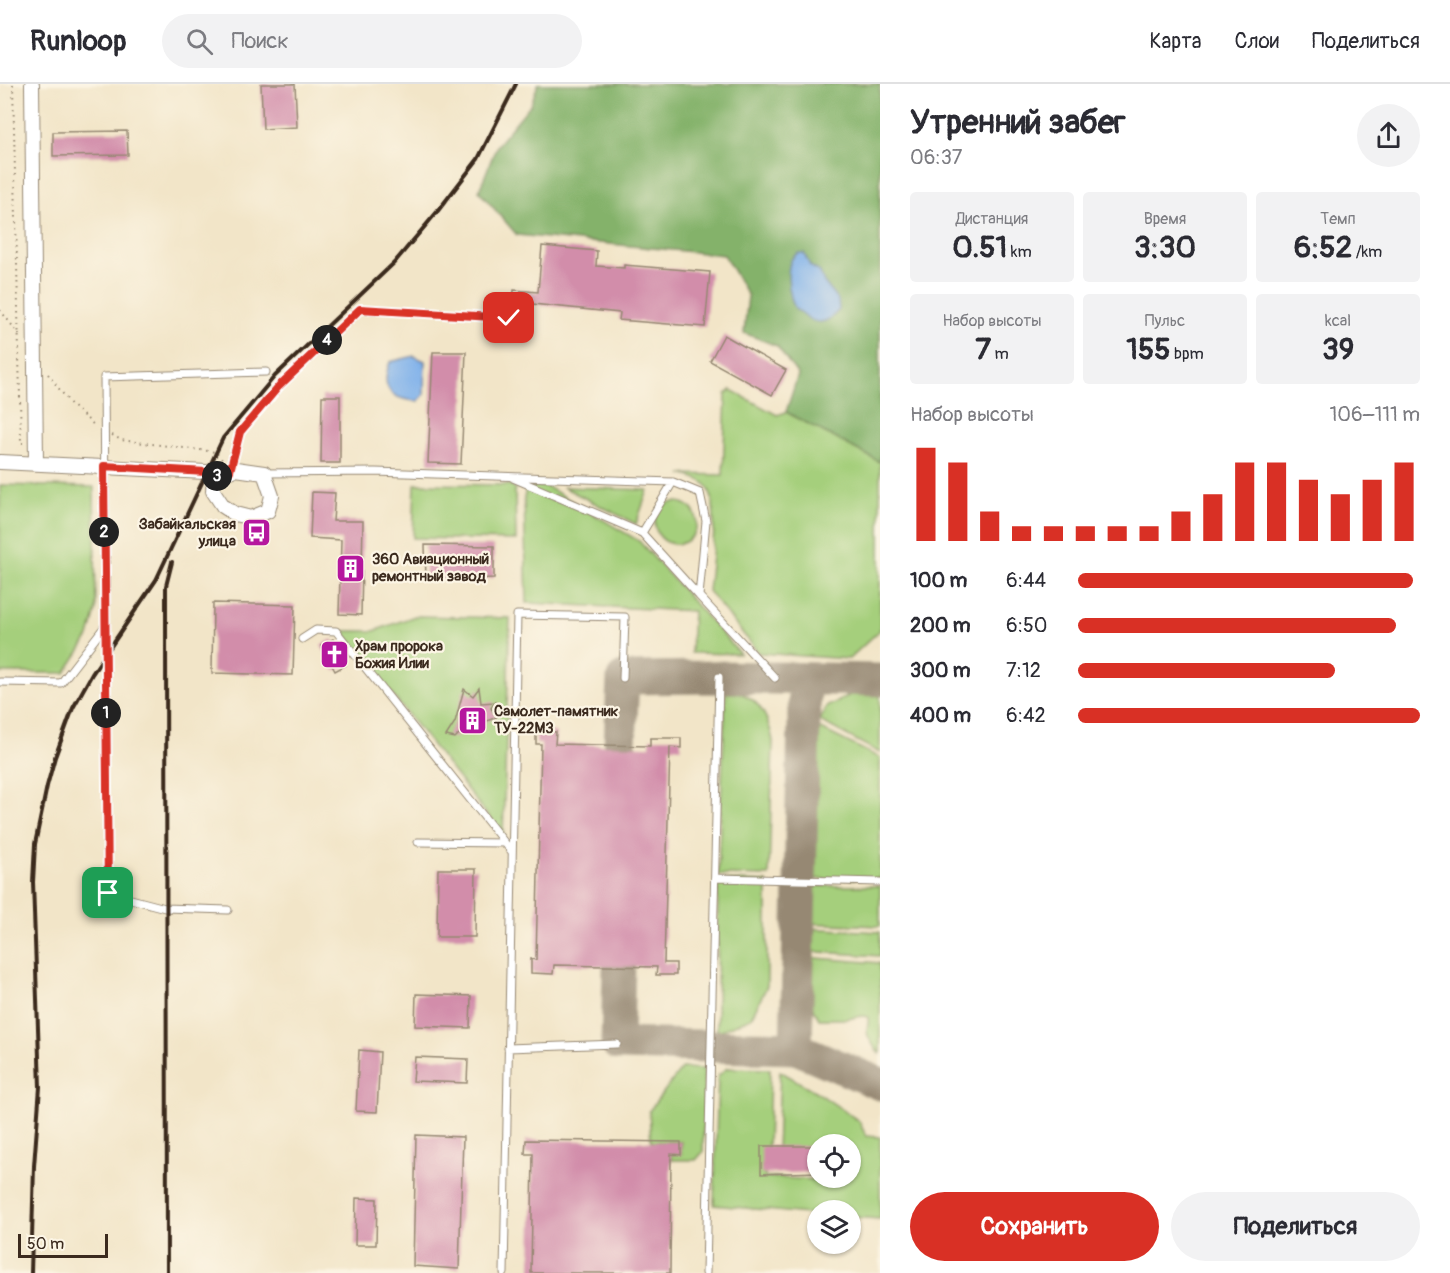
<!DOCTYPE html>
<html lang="ru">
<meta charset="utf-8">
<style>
:root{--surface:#fff;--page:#f2f2f3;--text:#2b2b33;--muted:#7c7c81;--line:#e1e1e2;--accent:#d93025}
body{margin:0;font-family:Pangolin,sans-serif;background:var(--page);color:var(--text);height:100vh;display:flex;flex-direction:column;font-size:22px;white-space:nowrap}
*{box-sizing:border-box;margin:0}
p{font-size:20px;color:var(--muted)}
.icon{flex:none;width:33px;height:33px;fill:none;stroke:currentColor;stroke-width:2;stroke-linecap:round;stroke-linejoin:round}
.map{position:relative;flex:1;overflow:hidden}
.sheet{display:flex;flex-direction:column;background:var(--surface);width:570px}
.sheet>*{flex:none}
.fabs{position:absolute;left:807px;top:1050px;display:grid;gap:12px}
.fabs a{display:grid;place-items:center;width:54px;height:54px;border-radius:50%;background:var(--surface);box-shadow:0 2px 4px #0004;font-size:30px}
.scale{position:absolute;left:18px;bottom:15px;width:90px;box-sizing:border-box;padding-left:6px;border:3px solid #3b2a1e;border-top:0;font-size:16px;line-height:21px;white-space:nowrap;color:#3b2a1e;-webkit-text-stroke:4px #fcf5e5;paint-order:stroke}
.pin{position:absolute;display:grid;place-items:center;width:51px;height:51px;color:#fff;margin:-26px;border-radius:12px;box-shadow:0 3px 9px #0006}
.km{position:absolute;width:30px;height:30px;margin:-15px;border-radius:50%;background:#222;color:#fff;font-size:16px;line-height:30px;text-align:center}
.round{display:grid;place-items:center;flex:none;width:63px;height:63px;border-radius:32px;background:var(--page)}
.overview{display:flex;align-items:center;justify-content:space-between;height:102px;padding:0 30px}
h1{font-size:33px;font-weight:700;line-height:45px}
.stats{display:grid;grid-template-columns:repeat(3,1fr);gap:9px;height:102px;padding:6px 30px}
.stats div{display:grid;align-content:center;border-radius:6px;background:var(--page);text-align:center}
.stats b{font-size:30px;font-weight:700}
.stats small{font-size:16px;font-weight:400}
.stats p{font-size:16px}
.chart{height:168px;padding:12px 30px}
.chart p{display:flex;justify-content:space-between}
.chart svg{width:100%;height:108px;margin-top:6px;stroke:var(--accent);stroke-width:6}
.primary-button{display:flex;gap:12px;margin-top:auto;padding:12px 30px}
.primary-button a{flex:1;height:69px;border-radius:36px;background:var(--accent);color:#fff;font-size:24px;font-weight:700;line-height:69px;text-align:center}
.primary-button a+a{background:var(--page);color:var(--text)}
ul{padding:0 30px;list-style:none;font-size:20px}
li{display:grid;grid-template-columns:96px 72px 1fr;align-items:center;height:45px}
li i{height:15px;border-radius:8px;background:var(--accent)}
header{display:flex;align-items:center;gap:36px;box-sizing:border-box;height:84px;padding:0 30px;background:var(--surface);border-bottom:2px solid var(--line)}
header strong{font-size:28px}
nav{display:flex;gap:33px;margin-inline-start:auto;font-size:21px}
.search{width:420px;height:54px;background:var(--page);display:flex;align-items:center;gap:15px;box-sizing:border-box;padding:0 21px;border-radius:33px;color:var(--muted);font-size:22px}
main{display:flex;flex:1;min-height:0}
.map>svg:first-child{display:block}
.green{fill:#a5cf7b;stroke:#707c4c;stroke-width:1.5}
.forest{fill:#84b26b;stroke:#606e44;stroke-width:1.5}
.water{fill:#7eb0ea;stroke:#5c6d84;stroke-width:1.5}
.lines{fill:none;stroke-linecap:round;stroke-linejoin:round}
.taxiway{stroke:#968873;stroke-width:33}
.building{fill:#d28daa}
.lane-casing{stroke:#968873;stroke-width:9}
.street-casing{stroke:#968873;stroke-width:16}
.path{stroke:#968873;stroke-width:2;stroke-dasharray:1.5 4.5;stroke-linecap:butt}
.lane{stroke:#fff;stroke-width:7}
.street{stroke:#fff;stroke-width:14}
.rail{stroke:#3b2a1e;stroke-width:4}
.route-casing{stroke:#fff;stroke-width:12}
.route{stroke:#d93025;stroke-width:8}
.labels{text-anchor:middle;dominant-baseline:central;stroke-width:4.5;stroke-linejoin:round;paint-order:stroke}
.poi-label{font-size:15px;font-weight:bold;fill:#3b2a1e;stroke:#fcf5e5;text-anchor:start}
</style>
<header>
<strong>Runloop</strong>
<div class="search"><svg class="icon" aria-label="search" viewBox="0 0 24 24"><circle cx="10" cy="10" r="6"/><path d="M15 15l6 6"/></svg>Поиск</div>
<nav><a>Карта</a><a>Слои</a><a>Поделиться</a></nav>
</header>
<main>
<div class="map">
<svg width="880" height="1189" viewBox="0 0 880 1189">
<rect width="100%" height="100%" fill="#fcf5e5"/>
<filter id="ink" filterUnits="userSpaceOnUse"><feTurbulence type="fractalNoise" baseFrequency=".0167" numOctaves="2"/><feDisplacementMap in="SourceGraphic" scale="12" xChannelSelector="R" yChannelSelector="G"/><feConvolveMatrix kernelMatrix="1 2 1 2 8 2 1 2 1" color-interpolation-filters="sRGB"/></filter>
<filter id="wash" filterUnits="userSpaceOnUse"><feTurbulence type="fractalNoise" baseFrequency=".008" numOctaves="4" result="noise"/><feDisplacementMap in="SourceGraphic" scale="24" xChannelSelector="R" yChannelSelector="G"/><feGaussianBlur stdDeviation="1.35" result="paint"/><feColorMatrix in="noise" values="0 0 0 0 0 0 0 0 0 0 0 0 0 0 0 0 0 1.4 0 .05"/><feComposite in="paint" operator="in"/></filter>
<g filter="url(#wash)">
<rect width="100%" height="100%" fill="#f2e5c8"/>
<path class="green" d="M731,306L777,331L786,328L880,378V546L849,575L759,569L708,507C710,485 723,412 703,398C697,394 688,392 681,390L723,391L726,310Z
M415,400L511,401L515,405L516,456L413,454Z
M0,401L94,403L96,526L89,553L65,589H0Z
M535,401L546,402L639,457L740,570L691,569L693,527L527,519L524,414L526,406Z
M563,403L648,406L636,440Z
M655 439a21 21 0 1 1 42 0a21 21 0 1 1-42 0Z
M415,532L510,534L503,751L342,547H374Z
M726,605C757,611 767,627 773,657L769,792L718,791Z
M856,608L880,609V669L820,637L826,623Z
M817,643L880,674V795H816L812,789L805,788L811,654Z
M718,796L767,798V902L751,934L717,948Z
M815,802H880V842L803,839L805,806H810Z
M804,844L880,848V872L803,867Z
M803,873L880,879V970C875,964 868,956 867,948C867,942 869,939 868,933L863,932L846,935H819L802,905Z
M682,984L704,985L703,1068L696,1076H671V1070H681V1058H651L649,1027Z
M727,984L770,985L768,1065L764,1066L765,1093L836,1097V1094H850V1060H818L817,1068L777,1067L780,987L818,1009L859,1037L866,1052L880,1053V1135L851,1133L850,1126H818L817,1131L714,1121L718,992Z"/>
<path class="forest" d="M538,0H880V378L786,328L798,291L777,262L744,249L748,212L724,171L517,151L479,107L497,61L531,20Z"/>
<path class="water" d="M798,169H804L810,182L820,188L824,198L838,216L839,226C831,235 821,243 808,234C803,230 803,228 796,226C789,213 782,177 798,169Z
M414,272L425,277L424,311L418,317C392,316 379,305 390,278Z"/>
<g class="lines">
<path class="taxiway" d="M620,661L623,594L719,593L880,596
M619,882L617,960L796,964L805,595
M796,964L880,1000"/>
</g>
<g id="blocks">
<path class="building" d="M261,0H295L297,43L263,45Z
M127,47L128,71L53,72V48Z
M542,162L597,167L596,182L624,184V181L710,188L705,243L619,236L620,229L513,218L514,206L538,208Z
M724,251L786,286L772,311L710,277Z
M433,268H466L461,380L428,379Z
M322,312H340V379H321Z
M312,408L335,409L333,437H363L361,531L339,530L341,456L310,454Z
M425,461L494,462V494L426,496Z
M213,519L295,521L293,591L212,589Z
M333,555L346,581L335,587L321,561Z
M479,604L481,619L495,618L491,624L497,633L462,647L455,654L446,652L455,638L464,605L473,612Z
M536,647L556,648L555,660L650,662V654H681V664L670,663L664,879H676V891H656L657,883L554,881L553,890L531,889V875L536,876L541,660H536Z
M438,785H476L475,853H437Z
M416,910L471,912L470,944L415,942Z
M359,966L380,968L377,1028L356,1027Z
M415,973L468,975L467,999L413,997Z
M416,1051L463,1053L459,1185L413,1182Z
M526,1056L681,1058V1071L671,1070L670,1189H531L533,1070H525Z
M761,1062H818V1088L761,1090Z
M356,1114L377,1115L376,1161H355Z"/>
</g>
</g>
<g filter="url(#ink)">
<use href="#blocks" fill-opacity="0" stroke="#968873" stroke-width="1.5"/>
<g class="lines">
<defs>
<path id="lane" d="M230,387L240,348L279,302L360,225L509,234
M264,389L375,388L673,398L700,409L706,437L699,512L775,594
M513,394L642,449L699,512
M642,449L673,398
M302,555L316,546L336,547L512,768
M0,598L61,599L105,542
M418,758L505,759
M715,794L880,798
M228,826L165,824L108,809L104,293L266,288
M508,964L617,960
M504,1189L517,531L625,533L623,594
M706,1189L719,593"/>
<path id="street" d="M32,0L36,378
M0,378L206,388L214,393
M236,385L264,389L272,412L268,427L251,434L235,430L223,422L213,407L214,393Z"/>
</defs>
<use href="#lane" class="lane-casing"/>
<use href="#street" class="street-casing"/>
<path class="path" d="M13,0L21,359H23
M0,226L22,254
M48,290L72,322L94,341
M112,351L121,356L216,368L223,377"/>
<use href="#lane" class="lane"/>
<use href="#street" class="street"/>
<path class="rail" d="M31,1189L34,1082L40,1003L33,798L35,760L47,702L55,673L73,624L92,590L156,496L223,354L275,292L394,179L437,128L478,75L516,0
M167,1189L166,528V502L172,478"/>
</g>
</g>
<g class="lines" filter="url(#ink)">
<defs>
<path id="route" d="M108,809L104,382L206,388L214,393L230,387L240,348L279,302L360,225L509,234"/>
</defs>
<use href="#route" class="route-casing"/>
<use href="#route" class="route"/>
</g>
<defs>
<symbol id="bus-square" viewBox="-11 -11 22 22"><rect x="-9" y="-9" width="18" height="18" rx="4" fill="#b5179e" stroke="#fcf5e5"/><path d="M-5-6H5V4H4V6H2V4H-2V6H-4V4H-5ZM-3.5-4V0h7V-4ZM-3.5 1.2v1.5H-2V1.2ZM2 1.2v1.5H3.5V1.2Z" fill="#fff"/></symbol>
<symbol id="building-square" viewBox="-11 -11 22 22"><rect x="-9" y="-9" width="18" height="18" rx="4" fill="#b5179e" stroke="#fcf5e5"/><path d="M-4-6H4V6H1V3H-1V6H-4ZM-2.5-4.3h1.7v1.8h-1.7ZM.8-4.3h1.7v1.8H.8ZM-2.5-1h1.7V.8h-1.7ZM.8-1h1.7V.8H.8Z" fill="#fff"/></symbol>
<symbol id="church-square" viewBox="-11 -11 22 22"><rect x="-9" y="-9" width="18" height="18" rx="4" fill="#b5179e" stroke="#fcf5e5"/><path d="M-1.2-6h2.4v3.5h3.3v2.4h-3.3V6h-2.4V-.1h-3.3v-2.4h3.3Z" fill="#fff"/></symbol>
</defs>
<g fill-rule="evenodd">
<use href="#bus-square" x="240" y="432" width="33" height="33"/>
<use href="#building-square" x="334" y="468" width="33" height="33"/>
<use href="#church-square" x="318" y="554" width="33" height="33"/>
<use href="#building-square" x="456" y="620" width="33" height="33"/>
</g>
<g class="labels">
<g class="poi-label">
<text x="236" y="440" text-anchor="end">Забайкальская<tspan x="236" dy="17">улица</tspan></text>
<text x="372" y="475">360 Авиационный<tspan x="372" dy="17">ремонтный завод</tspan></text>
<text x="355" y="562">Храм пророка<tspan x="355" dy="17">Божия Илии</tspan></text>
<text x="494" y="627">Самолет-памятник<tspan x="494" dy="17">ТУ-22М3</tspan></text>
</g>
</g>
</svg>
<div class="fabs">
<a><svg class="icon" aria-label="locate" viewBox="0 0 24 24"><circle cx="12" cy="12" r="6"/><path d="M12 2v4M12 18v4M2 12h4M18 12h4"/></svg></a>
<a><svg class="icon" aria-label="layers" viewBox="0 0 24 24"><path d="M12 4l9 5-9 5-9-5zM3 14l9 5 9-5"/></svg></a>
</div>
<div class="scale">50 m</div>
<div class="pin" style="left:108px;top:809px;background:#1e9e55"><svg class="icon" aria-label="arrive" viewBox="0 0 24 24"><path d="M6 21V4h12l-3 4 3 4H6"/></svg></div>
<div class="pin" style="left:509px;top:234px;background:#d93025"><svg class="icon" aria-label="check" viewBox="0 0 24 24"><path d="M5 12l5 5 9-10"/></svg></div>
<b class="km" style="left:106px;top:629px">1</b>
<b class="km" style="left:104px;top:448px">2</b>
<b class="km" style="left:217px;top:392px">3</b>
<b class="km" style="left:327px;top:256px">4</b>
</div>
<section class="sheet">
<div class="overview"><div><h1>Утренний забег</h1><p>06:37</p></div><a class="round"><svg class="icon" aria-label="share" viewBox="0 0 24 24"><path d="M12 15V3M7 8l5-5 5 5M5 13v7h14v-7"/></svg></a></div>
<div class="stats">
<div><p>Дистанция</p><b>0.51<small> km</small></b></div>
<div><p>Время</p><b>3:30</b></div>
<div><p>Темп</p><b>6:52<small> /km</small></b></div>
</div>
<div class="stats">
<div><p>Набор высоты</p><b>7<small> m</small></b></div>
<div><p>Пульс</p><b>155<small> bpm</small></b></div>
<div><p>kcal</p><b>39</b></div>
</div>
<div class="chart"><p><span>Набор высоты</span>106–111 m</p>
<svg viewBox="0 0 160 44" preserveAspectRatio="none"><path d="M5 44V6M15 44V12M25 44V32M35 44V38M45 44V38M55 44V38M65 44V38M75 44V38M85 44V32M95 44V25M105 44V12M115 44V12M125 44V19M135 44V25M145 44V19M155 44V12"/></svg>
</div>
<ul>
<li><b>100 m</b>6:44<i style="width:98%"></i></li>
<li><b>200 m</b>6:50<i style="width:93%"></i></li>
<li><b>300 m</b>7:12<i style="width:75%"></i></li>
<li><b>400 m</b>6:42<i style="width:100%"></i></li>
</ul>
<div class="primary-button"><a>Сохранить</a><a>Поделиться</a></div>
</section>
</main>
